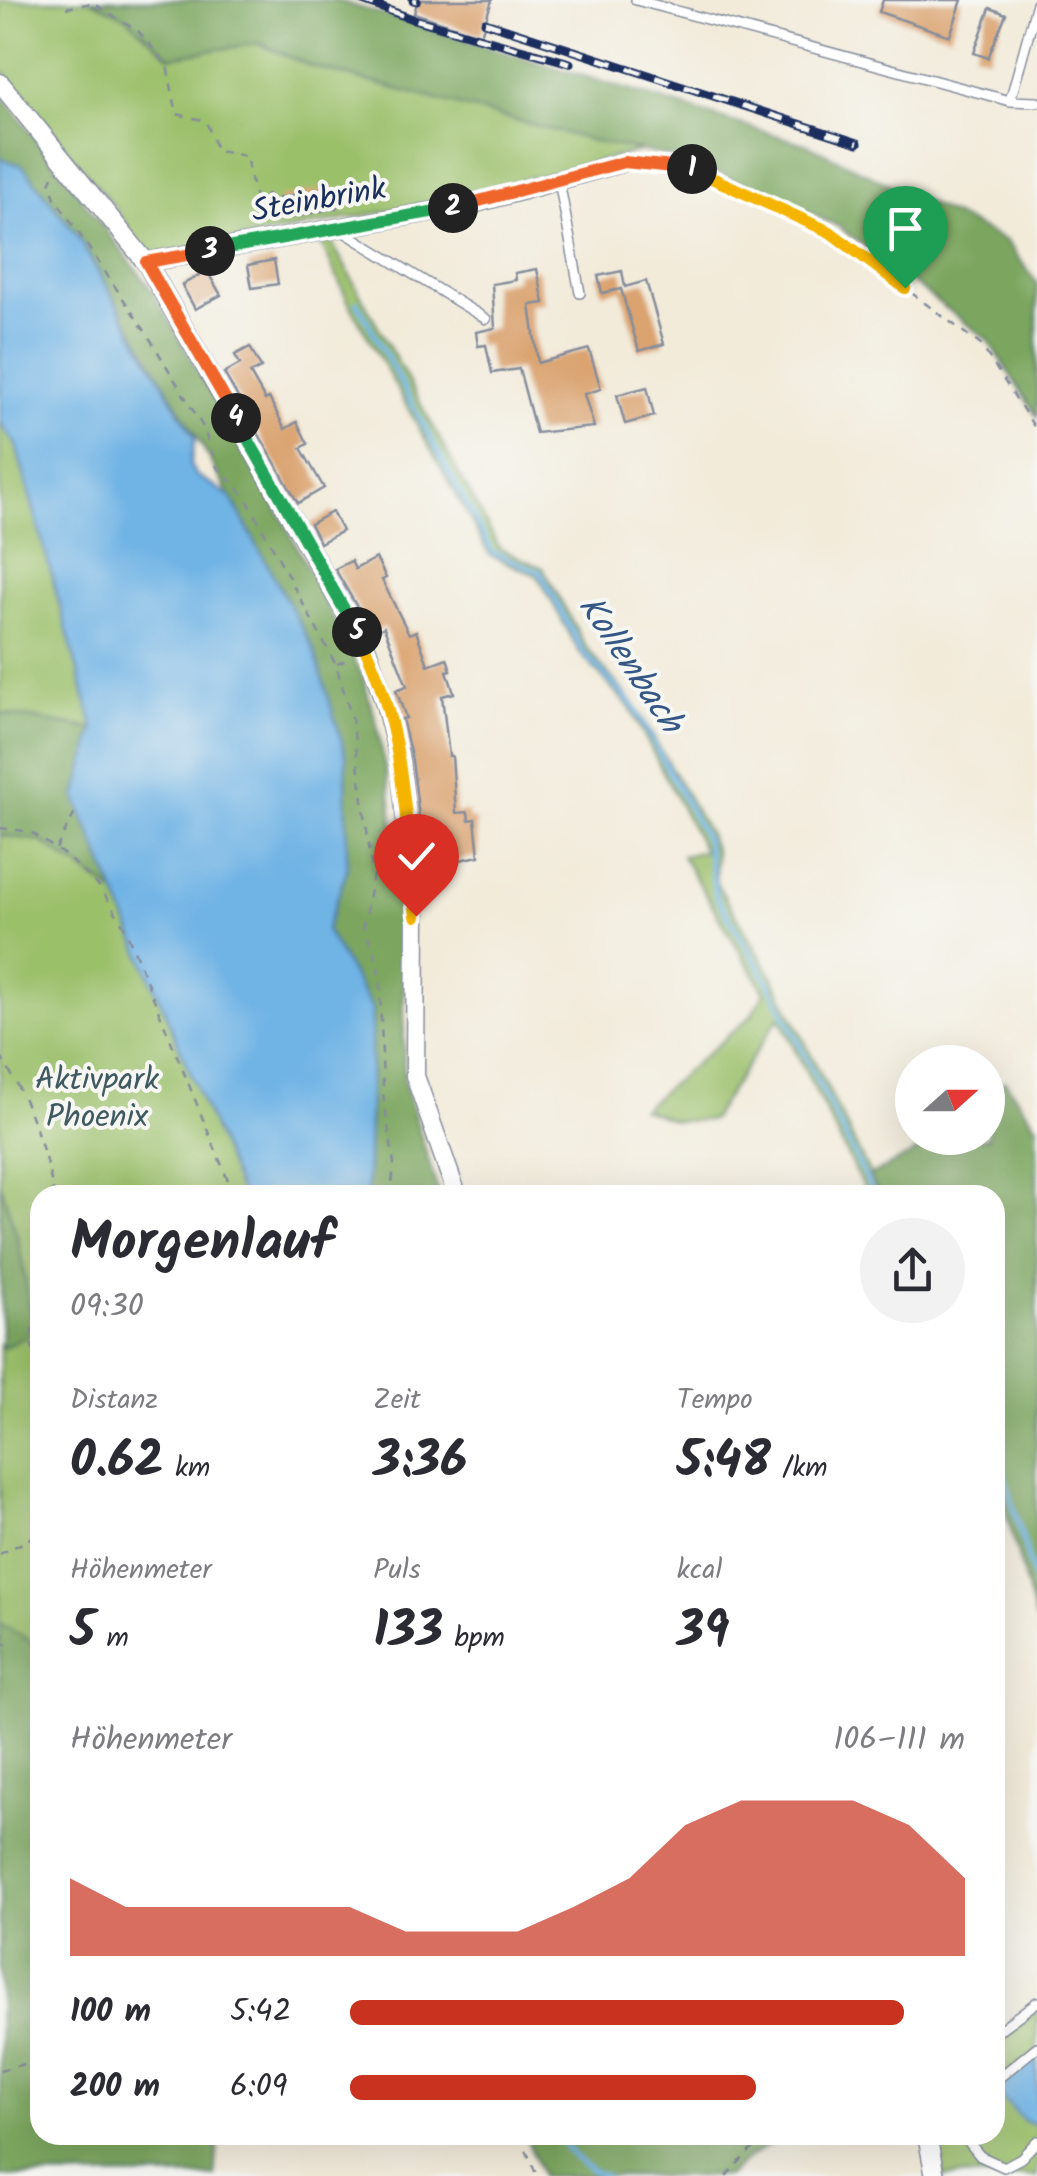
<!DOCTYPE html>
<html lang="de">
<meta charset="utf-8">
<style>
:root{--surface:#fff;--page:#f2f2f3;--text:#2b2b33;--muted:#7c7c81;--accent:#c8321e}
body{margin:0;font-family:Kalam,sans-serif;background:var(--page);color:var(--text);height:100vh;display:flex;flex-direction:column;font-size:38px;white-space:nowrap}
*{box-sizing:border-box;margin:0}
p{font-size:32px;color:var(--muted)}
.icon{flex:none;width:55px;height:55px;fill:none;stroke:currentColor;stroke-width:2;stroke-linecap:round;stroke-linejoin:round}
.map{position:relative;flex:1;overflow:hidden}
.side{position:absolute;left:30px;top:1185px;width:975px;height:960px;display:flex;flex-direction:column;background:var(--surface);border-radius:30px;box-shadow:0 10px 40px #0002}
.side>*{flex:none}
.needle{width:65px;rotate:69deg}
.fabs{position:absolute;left:895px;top:1045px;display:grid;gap:20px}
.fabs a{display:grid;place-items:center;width:110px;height:110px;border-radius:50%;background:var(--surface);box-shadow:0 10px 40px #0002;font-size:50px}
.pin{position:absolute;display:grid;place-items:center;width:85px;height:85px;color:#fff;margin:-102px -42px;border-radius:50% 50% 50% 0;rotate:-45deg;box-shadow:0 0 10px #0007}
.pin .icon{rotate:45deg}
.km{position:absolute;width:50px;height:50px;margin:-25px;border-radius:50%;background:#222;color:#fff;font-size:28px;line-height:50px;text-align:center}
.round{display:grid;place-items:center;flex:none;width:105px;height:105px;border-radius:52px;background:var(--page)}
.headline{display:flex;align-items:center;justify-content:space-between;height:170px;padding:0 40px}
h1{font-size:55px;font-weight:700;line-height:75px}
.stats{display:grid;grid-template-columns:repeat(3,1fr);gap:15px;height:170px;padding:10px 40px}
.stats div{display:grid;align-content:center}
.stats b{font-size:50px;font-weight:700}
.stats small{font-size:28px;font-weight:400}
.stats p{font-size:28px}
.chart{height:280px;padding:20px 40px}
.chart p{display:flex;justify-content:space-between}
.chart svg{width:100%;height:180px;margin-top:10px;fill:var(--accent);opacity:.7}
ul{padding:0 40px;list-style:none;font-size:32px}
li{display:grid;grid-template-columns:160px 120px 1fr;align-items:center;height:75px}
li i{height:25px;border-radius:12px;background:var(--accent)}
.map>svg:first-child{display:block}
.green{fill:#9bc06a;stroke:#5b7864;stroke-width:2.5}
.forest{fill:#7ca65e;stroke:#4c6a5e;stroke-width:2.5}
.water{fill:#70b3e5;stroke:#4671a2;stroke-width:2.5}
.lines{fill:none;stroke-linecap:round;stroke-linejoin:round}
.stream{stroke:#70b3e5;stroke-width:5}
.building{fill:#daa36f}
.service-casing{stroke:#868d9c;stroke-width:12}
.minor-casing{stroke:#868d9c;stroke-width:21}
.path{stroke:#868d9c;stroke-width:2.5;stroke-dasharray:8 8;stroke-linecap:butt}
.service{stroke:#fff;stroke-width:9}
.minor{stroke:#fff;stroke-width:18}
.rail-casing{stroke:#1b2f5e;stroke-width:9}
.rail{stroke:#f6f6f2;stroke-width:5;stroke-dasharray:15;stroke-linecap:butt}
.split-1-casing{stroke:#fff;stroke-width:20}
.split-2-casing{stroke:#fff;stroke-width:20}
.split-3-casing{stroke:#fff;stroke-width:20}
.split-4-casing{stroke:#fff;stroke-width:20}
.split-5-casing{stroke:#fff;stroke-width:20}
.split-6-casing{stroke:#fff;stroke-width:20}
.split-1{stroke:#f5b400;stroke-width:12}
.split-2{stroke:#f0652b;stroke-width:12}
.split-3{stroke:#22a559;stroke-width:12}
.split-4{stroke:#f0652b;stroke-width:12}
.split-5{stroke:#22a559;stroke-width:12}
.split-6{stroke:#f5b400;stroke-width:12}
.labels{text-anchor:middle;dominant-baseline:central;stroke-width:8;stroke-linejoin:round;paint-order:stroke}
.street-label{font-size:32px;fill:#1b2f5e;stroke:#f6f6f2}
.park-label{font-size:32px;fill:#415a62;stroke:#f6f6f2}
.water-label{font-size:35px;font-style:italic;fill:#355786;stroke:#f6f6f2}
</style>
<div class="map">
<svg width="1037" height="2176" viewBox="0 0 1037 2176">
<rect width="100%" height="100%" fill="#f6f6f2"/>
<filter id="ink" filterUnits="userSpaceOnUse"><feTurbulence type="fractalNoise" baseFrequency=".01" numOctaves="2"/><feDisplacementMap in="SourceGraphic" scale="20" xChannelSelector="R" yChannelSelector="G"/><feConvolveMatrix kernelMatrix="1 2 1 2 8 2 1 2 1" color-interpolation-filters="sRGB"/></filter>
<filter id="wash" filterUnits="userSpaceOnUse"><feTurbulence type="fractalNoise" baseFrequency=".0048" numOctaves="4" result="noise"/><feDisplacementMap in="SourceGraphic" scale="40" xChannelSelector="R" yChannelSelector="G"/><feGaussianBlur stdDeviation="2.25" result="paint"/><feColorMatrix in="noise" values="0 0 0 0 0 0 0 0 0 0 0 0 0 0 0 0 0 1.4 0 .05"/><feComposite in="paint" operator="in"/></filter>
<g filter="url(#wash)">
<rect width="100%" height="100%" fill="#f2ebda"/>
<path class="green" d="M0,0H96L262,45L310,66L640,151L430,203L143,258L120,214L0,67Z
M330,239L500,549L543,568L587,649L634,704L709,834L715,853L716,883L773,977L880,1195H868L860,1181L779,1017L711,1120L675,1121L642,1109L751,1016L765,992L682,856L704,851L630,708L580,653L538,576L490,555L348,301L320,241Z
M0,422L16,445L94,729L0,713Z
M0,835L41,841L117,894L241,1195H40V1312L31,1314L18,1239L0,1184Z
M31,1332H40V1647L0,1623V1345L3,1348Z
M1037,2011V2176H942L934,2135H995V2042Z"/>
<path class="forest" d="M90,0H336L808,145L1006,241L1037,283V417L988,340L836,225L687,160L597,142L310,66L260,43L170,57L126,17Z
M0,92L149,286L285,523L362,675L376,720L390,793L404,917V1080L439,1195H367L372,1009L326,930L347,870L314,650L202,446L76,234L22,165L0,159Z
M0,713L94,729L76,798L117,894L41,841L0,835Z
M1005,1081L1037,1126L1036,1621L995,1472V1195H880L869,1176L943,1138H988V1092Z
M0,1184L18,1239L31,1313L40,1312V1332L31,1333L2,1348Z
M0,1623L40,1647V2135H219L215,2176H0Z
M525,2135H784L740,2164L728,2176H542Z"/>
<path class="water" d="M0,159L22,165L76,234L195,438L190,466L196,475L230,496L314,650L346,756L347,870L326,930L372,1009L367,1195H241L76,798L94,729L16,445L0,422Z
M1037,2053V2122L1036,2124L1024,2121L1000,2096L1001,2081Z"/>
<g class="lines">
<path class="stream" d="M357,302L492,552L540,572L583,652L634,707L706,840L716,896L769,983L874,1195
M995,1441L1037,1591
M558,2135C568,2152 585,2170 605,2176"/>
</g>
<g id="blocks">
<path class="building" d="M418,0H492L481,35L414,13Z
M883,0H962L950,36L879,12Z
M990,8L1006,14L988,58L974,53Z
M333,187L337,208L284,219L279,198Z
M274,260L278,284L252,288L248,265Z
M537,269L544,303L530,305L538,363L589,349L601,389L584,394L594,427L536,433L519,369L492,373L486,345L478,346L476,332L495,328L492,284L516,280L515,273Z
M207,271L221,295L195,309L182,285Z
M622,271L625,287L646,281L664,344L639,351L621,289L602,293L598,276Z
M250,347L261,368L250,373L265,400L269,398L285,429L297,422L308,444L301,448L324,488L298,503L224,373L240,364L235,355Z
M647,387L654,416L625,424L617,395Z
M332,512L342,531L320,543L310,524Z
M376,558L386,578L382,580L409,634L416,631L428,665L447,658L451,670L447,671L454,693L442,696L449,756H452L456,813L468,812L469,820L475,819L479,856L450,862V877L432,879L431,874L426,875L412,760L402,719L406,718L396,690L407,686L384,627L372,633L335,569L351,561L355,569Z"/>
</g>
</g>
<g filter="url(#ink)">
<use href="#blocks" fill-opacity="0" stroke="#868d9c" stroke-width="2.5"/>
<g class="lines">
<defs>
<path id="service" d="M636,0L1010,101L1037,102
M1010,101L1037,3
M559,181L580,293
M341,230L486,319
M995,2033L1037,2002
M995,2081L1037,2047
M963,2135L980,2156L1004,2167L1021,2158L1037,2141"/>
<path id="minor" d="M0,83L146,262L368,652L385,703L400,762L416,916L415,1076L457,1195
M146,262L469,205L624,162
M927,2135L935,2176"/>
</defs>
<use href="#service" class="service-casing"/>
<use href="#minor" class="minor-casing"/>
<path class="path" d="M66,8L93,3L139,32L167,65L177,114L206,121L217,151L246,156L255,199L268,194L275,223
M642,163L686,166L830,232L981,345L1037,431
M53,176L50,184L55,198L149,337L203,427L217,467L245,496L336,665L352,719L373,875L363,926L376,957L380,981L383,1094L394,1164L391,1195
M337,664L352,658
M0,828L31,832L66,856L100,887L124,926L234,1195
M56,849L76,811
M0,1056C28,1099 44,1145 54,1195
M37,1312C31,1331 27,1347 40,1363
M0,1554L28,1540L40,1529
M0,1629L7,1643L0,1645
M0,2070L40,2060
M520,2135L537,2176
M726,2176L750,2151L771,2135"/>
<use href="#service" class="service"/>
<use href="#minor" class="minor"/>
<defs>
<path id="rail" d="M360,0L410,18L570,63
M413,0L417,1
M485,22L858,143"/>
</defs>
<use href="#rail" class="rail-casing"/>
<use href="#rail" class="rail"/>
</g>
</g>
<g class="lines" filter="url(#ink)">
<defs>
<path id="split-1" d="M692,169L830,232L905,288"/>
<path id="split-2" d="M453,208L624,162L692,169"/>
<path id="split-3" d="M210,251L453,208"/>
<path id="split-4" d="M210,251L146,262L236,418"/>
<path id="split-5" d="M236,418L357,632"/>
<path id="split-6" d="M357,632C405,719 405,821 416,916"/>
</defs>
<use href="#split-1" class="split-1-casing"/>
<use href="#split-2" class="split-2-casing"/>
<use href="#split-3" class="split-3-casing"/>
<use href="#split-4" class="split-4-casing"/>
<use href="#split-5" class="split-5-casing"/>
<use href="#split-6" class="split-6-casing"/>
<use href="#split-1" class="split-1"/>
<use href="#split-2" class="split-2"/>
<use href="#split-3" class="split-3"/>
<use href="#split-4" class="split-4"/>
<use href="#split-5" class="split-5"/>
<use href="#split-6" class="split-6"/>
</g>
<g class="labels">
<g class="street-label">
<text transform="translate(319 201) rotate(-10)">Steinbrink</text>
</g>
<g class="park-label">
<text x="97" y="1080">Aktivpark<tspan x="97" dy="37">Phoenix</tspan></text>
</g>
<g class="water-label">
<text transform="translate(629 665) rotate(56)">Kollenbach</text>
</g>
</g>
</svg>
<div class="fabs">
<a><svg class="needle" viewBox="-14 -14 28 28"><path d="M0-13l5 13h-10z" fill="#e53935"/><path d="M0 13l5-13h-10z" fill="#7c7c81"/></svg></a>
</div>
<div class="pin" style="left:905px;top:288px;background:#1e9e55"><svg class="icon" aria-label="arrive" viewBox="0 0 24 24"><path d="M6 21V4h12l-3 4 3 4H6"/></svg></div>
<div class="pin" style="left:416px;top:916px;background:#d93025"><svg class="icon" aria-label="check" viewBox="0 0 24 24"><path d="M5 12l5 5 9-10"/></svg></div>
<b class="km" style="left:692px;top:169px">1</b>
<b class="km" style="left:453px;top:208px">2</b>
<b class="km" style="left:210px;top:251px">3</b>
<b class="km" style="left:236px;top:418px">4</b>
<b class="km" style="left:357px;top:632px">5</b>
<section class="side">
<div class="headline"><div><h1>Morgenlauf</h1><p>09:30</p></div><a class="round"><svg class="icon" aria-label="share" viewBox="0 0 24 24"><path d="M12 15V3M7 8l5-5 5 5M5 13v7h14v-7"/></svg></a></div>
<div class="stats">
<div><p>Distanz</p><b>0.62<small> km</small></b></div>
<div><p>Zeit</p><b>3:36</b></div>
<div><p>Tempo</p><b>5:48<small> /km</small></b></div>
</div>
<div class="stats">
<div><p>Höhenmeter</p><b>5<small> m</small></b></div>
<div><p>Puls</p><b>133<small> bpm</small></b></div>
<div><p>kcal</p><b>39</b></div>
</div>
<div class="chart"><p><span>Höhenmeter</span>106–111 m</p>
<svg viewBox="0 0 160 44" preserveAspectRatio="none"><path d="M0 44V25L10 32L20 32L30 32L40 32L50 32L60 38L70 38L80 38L90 32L100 25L110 12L120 6L130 6L140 6L150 12L160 25V44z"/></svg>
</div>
<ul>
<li><b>100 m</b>5:42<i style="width:90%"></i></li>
<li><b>200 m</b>6:09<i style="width:66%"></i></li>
</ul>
</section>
</div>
